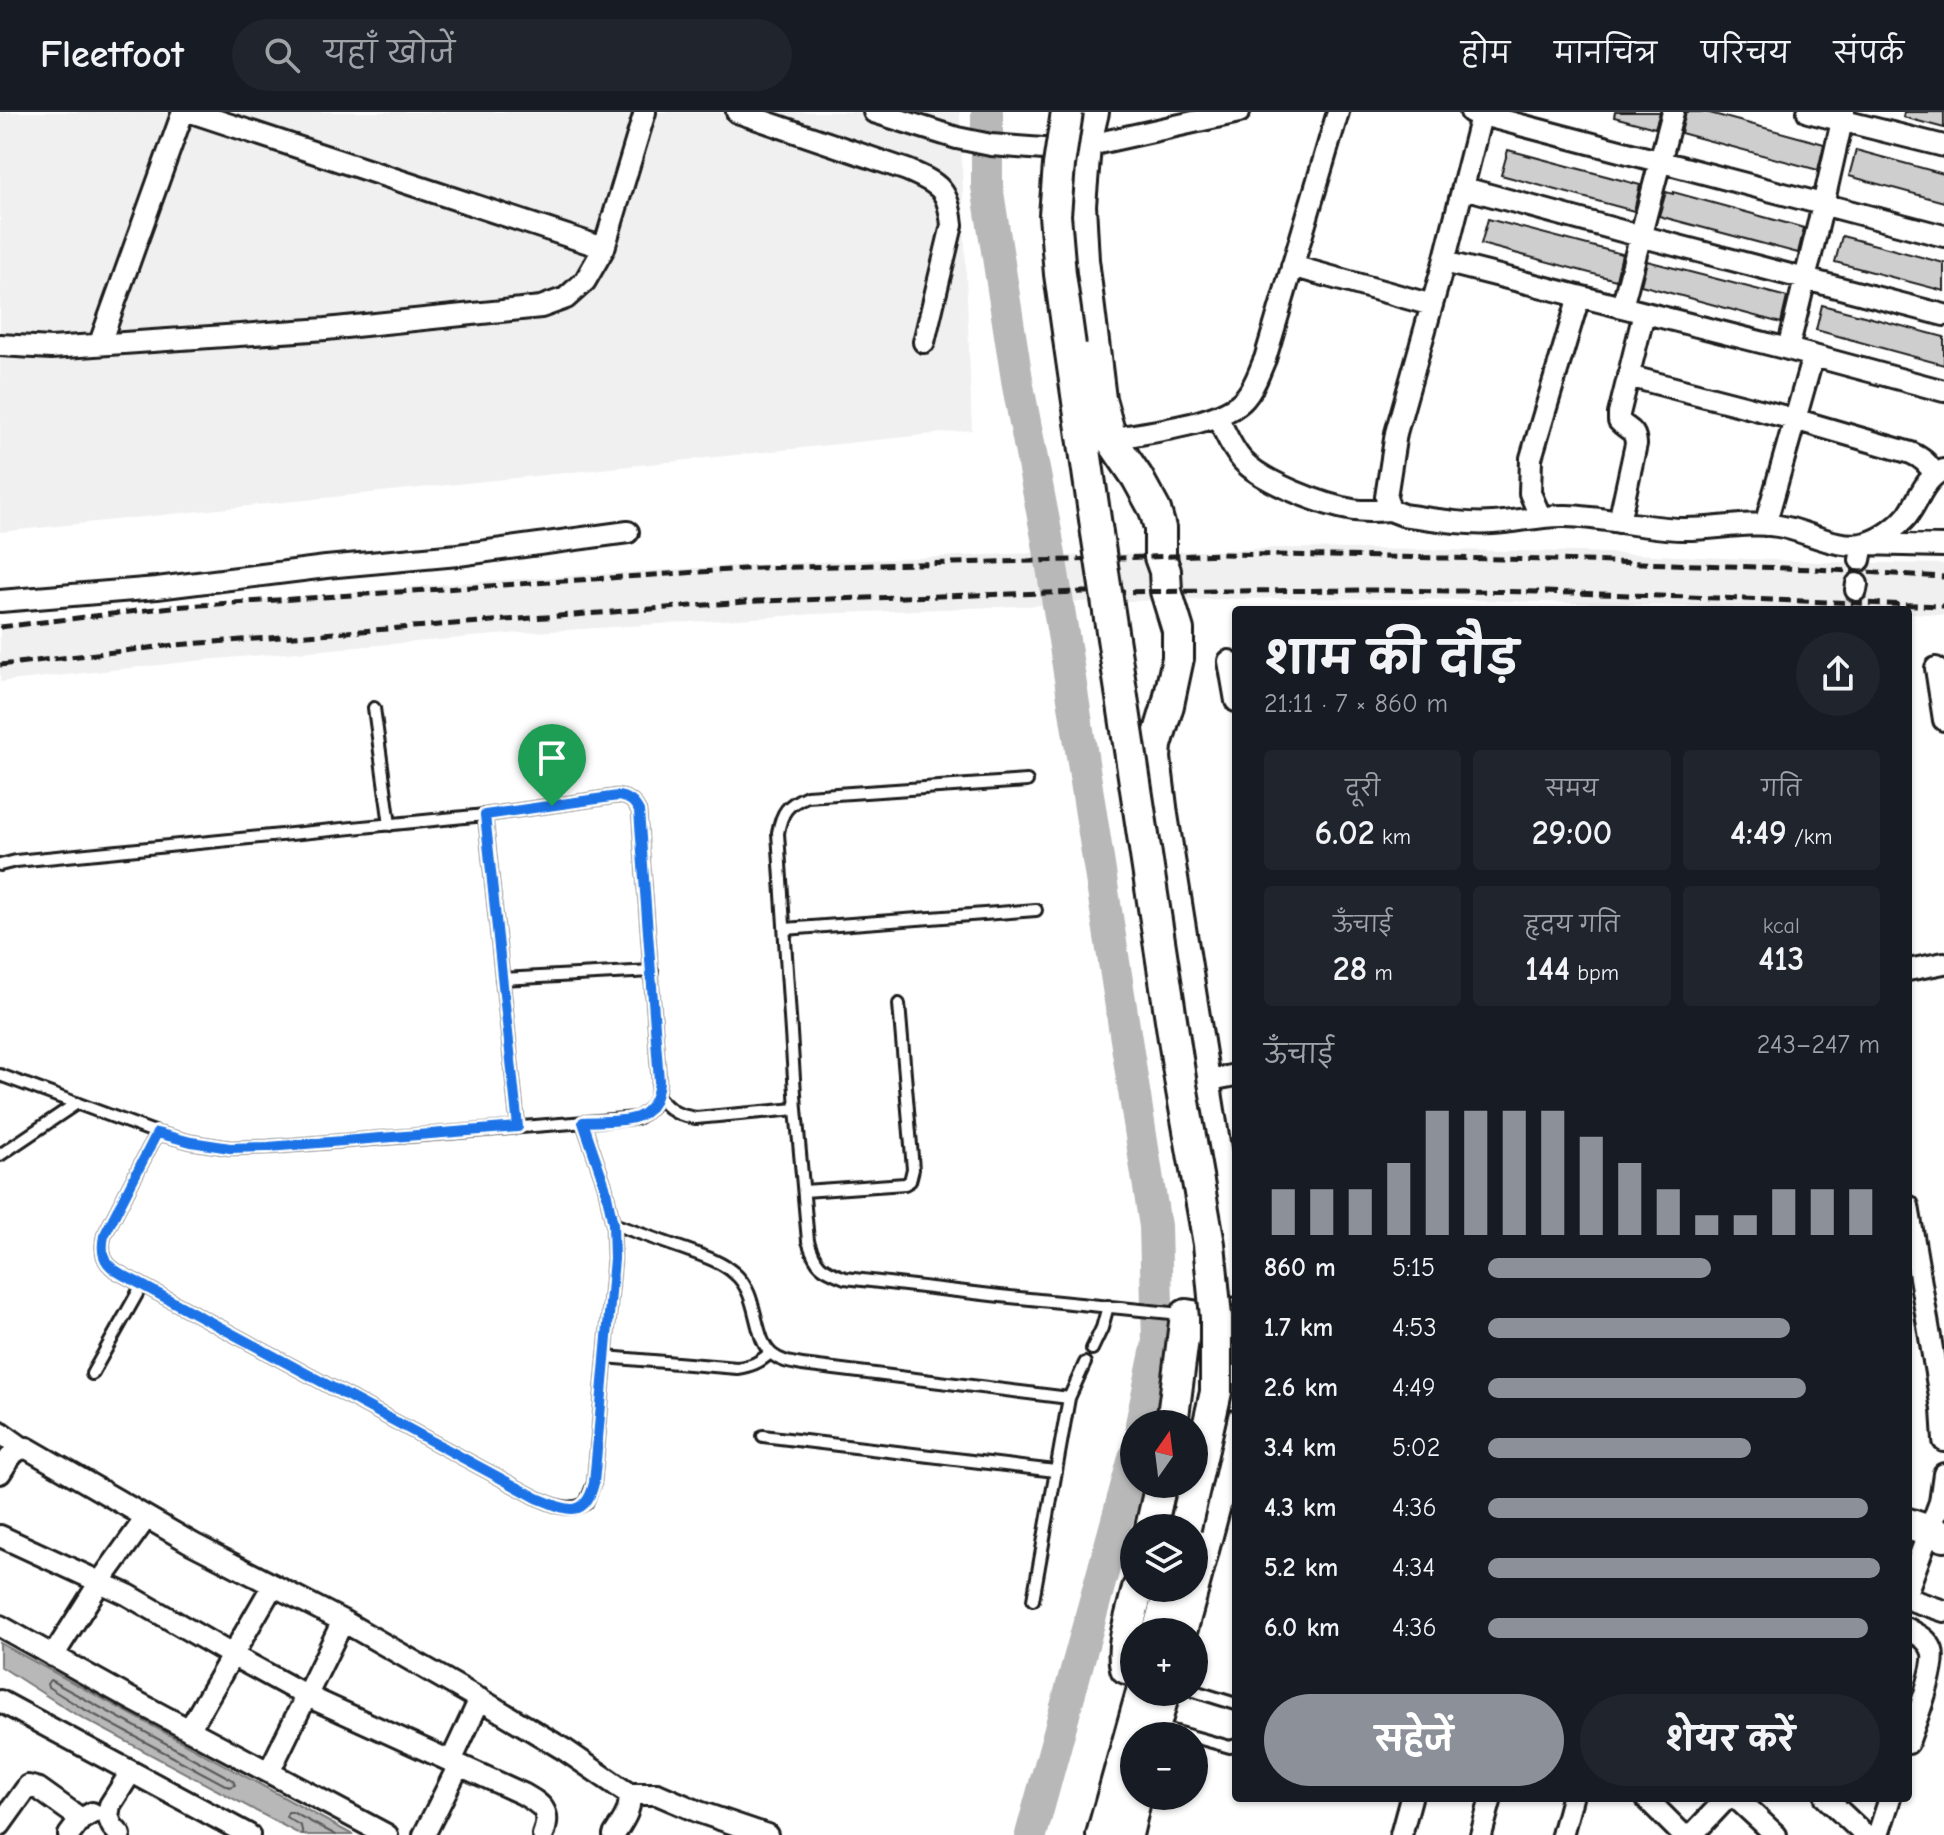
<!DOCTYPE html>
<html lang="hi">
<meta charset="utf-8">
<style>
:root{--surface:#171b24;--page:#20242c;--text:#f1f3f6;--muted:#9ea1a6;--line:#363941;--accent:#8c9099}
body{margin:0;font-family:"Comic Neue","Playpen Sans Deva",sans-serif;background:var(--page);color:var(--text);height:100vh;display:flex;flex-direction:column;font-size:30px;white-space:nowrap}
*{box-sizing:border-box;margin:0}
p{font-size:26px;color:var(--muted)}
.icon{flex:none;width:44px;height:44px;fill:none;stroke:currentColor;stroke-width:2;stroke-linecap:round;stroke-linejoin:round}
.map{position:relative;flex:1;overflow:hidden}
.sheet{position:absolute;left:1232px;top:494px;width:680px;height:1196px;display:flex;flex-direction:column;background:var(--surface);border-radius:8px;box-shadow:0 2px 6px #0004}
.sheet>*{flex:none}
.needle{width:52px;rotate:14deg}
.controls{position:absolute;left:1120px;top:1298px;display:grid;gap:16px}
.controls a{display:grid;place-items:center;width:88px;height:88px;border-radius:50%;background:var(--surface);box-shadow:0 2px 6px #0004;font-size:40px}
.pin{position:absolute;display:grid;place-items:center;width:68px;height:68px;color:#fff;margin:-82px -34px;border-radius:50% 50% 50% 0;rotate:-45deg;box-shadow:0 0 8px #0007}
.pin .icon{rotate:45deg}
.round{display:grid;place-items:center;flex:none;width:84px;height:84px;border-radius:42px;background:var(--page)}
.head{display:flex;align-items:center;justify-content:space-between;height:136px;padding:0 32px}
h1{font-size:44px;font-weight:700;line-height:60px}
.metrics{display:grid;grid-template-columns:repeat(3,1fr);gap:12px;height:136px;padding:8px 32px}
.metrics div{display:grid;align-content:center;border-radius:8px;background:var(--page);text-align:center}
.metrics b{font-size:34px;font-weight:700}
.metrics small{font-size:22px;font-weight:400}
.metrics p{font-size:22px}
.chart{height:224px;padding:16px 32px}
.chart p{display:flex;justify-content:space-between}
.chart svg{width:100%;height:144px;margin-top:8px;stroke:var(--accent);stroke-width:6}
.action{display:flex;gap:16px;margin-top:auto;padding:16px 32px}
.action a{flex:1;height:92px;border-radius:48px;background:var(--accent);color:#fff;font-size:32px;font-weight:700;line-height:92px;text-align:center}
.action a+a{background:var(--page);color:var(--text)}
ul{padding:0 32px;list-style:none;font-size:26px}
li{display:grid;grid-template-columns:128px 96px 1fr;align-items:center;height:60px}
li i{height:20px;border-radius:10px;background:var(--accent)}
header{display:flex;align-items:center;gap:48px;box-sizing:border-box;height:112px;padding:0 40px;background:var(--surface);border-bottom:2px solid var(--line)}
header strong{font-size:38px}
nav{display:flex;gap:44px;margin-inline-start:auto;font-size:28px}
.search{width:560px;height:72px;background:var(--page);display:flex;align-items:center;gap:20px;box-sizing:border-box;padding:0 28px;border-radius:44px;color:var(--muted);font-size:30px}
.map>svg:first-child{display:block}
.built{fill:#f0f0f0}
.water{fill:#b8b8b8;stroke:#7a7a7a;stroke-width:2}
.lines{fill:none;stroke-linecap:round;stroke-linejoin:round}
.shore{stroke:#5a5a5a;stroke-width:2}
.river{stroke:#b8b8b8;stroke-width:32}
.building{fill:#cecece;stroke:#1c1c1c;stroke-width:2}
.street-tunnel{stroke:#ddd;stroke-width:20;stroke-dasharray:20 10;stroke-linecap:butt}
.lane-casing{stroke:#1c1c1c;stroke-width:16}
.street-casing{stroke:#1c1c1c;stroke-width:26}
.secondary-casing{stroke:#1c1c1c;stroke-width:36}
.lane{stroke:#fff;stroke-width:10}
.street{stroke:#fff;stroke-width:20}
.secondary{stroke:#fff;stroke-width:30}
.rail{stroke:#1c1c1c;stroke-width:5;stroke-dasharray:12 6;stroke-linecap:butt}
.secondary-bridge-casing{stroke:#1c1c1c;stroke-width:36;stroke-linecap:butt}
.secondary-bridge{stroke:#fff;stroke-width:30}
.route-casing{stroke:#fff;stroke-width:16}
.route{stroke:#1a73e8;stroke-width:10}
</style>
<header>
<strong>Fleetfoot</strong>
<div class="search"><svg class="icon" aria-label="search" viewBox="0 0 24 24"><circle cx="10" cy="10" r="6"/><path d="M15 15l6 6"/></svg>यहाँ खोजें</div>
<nav><a>होम</a><a>मानचित्र</a><a>परिचय</a><a>संपर्क</a></nav>
</header>
<div class="map">
<svg width="1944" height="1723" viewBox="0 0 1944 1723">
<rect width="100%" height="100%" fill="#fff"/>
<filter id="ink" filterUnits="userSpaceOnUse"><feTurbulence type="fractalNoise" baseFrequency=".0125" numOctaves="2"/><feDisplacementMap in="SourceGraphic" scale="16" xChannelSelector="R" yChannelSelector="G"/><feConvolveMatrix kernelMatrix="1 2 1 2 8 2 1 2 1" color-interpolation-filters="sRGB"/></filter>
<g filter="url(#ink)">
<path class="built" d="M0,0H960L972,318L0,420Z
M1281,436L1584,440L1821,450L1944,452V503L1908,501V498H1822L1473,488L1294,486L1070,490L1065,444Z
M1035,441L1047,493L814,502L519,521L205,548L0,570V514L182,495L456,471L746,453Z"/>
<path class="water" d="M0,1531L353,1723H301L75,1602L0,1554Z"/>
<g class="lines">
<path class="shore" d="M50,1568L233,1668L235,1673L229,1675L80,1595L48,1575L47,1572Z
M303,1723L301,1714L286,1705L288,1700H292L336,1723"/>
<path class="river" d="M987,0V74L1018,274L1047,425L1064,528L1155,1114L1158,1231L1141,1312
M1031,1723L1134,1346"/>
</g>
<path class="building" d="M1615,0H1660L1655,16L1614,5Z
M1686,0H1706L1824,32L1818,58L1681,21Z
M1904,0H1944V16L1903,5Z
M1508,38L1640,73L1634,99L1501,63Z
M1856,38L1944,62V90L1849,64Z
M1666,80L1673,82V80L1804,116L1798,141L1659,104Z
M1488,107L1622,142L1616,168L1481,132Z
M1842,124L1944,151V179L1835,150Z
M1647,149L1787,185L1781,211L1641,173Z
M1822,193L1944,225V253L1816,218Z"/>
<g class="lines">
<path class="street-tunnel" d="M1853,498L1856,478"/>
<defs>
<path id="lane" d="M374,596L390,713
M1027,669L807,684C787,693 782,699 778,721L796,997L808,1129C816,1154 821,1157 845,1166L1000,1184L1181,1202
M485,703L518,1015
M0,753L16,749L485,703L618,684C629,686 634,689 639,699L659,969C657,989 655,995 637,1006L268,1035L230,1036L191,1030L157,1021L0,963
M785,817L1036,798
M502,867L652,859
M658,985C671,1000 677,1003 696,1006L796,997
M157,1021L104,1124C97,1156 118,1159 142,1173L537,1386C554,1393 569,1401 586,1391L594,1371L614,1147L613,1112L605,1074L583,1010
M0,1043L77,991
M804,1079L905,1072L910,1069L913,1057L899,892
M613,1112C637,1120 660,1129 684,1137C700,1143 721,1149 734,1161C760,1182 752,1227 773,1243C782,1250 792,1251 802,1253L1069,1286
M1092,1237L1102,1216L1108,1194
M605,1245L737,1256C751,1254 759,1251 770,1241
M92,1262L142,1173
M763,1324L1055,1359
M1033,1488L1069,1286L1085,1251
M1194,1579L1236,1592
M1158,1615L1191,1624
M1194,1625L1230,1635L1236,1633"/>
<path id="street" d="M191,0L604,136
M737,0L907,58C940,72 948,77 952,113L924,230
M874,0L957,26L991,33L1057,38L1085,34L1239,0
M1471,0L1944,124
M1482,0L1444,150L1396,321L1386,385L1390,398L1403,403C1432,407 1464,413 1493,411C1518,410 1541,403 1566,404C1605,405 1642,416 1681,417C1713,418 1746,409 1778,414C1806,418 1838,439 1867,431C1881,427 1897,416 1907,404C1919,389 1924,365 1944,358
M1808,0L1944,34
M1464,76L1640,124L1944,203
M1444,150L1788,237L1944,279
M1292,154L1432,193
M1622,195L1673,0
M100,231L183,0
M0,233L51,236L326,217L541,195L566,186L585,169L604,136L645,0
M1788,237L1823,93L1844,0
M1628,264L1794,307L1911,341C1922,346 1928,351 1934,362
M1217,305C1225,319 1231,336 1242,348C1262,370 1323,393 1353,398C1366,400 1378,399 1390,398
M1111,327C1146,320 1222,313 1245,286C1255,275 1259,260 1265,247L1338,0
M1540,404L1530,381L1531,346L1579,185
M1619,410L1636,332C1635,316 1628,319 1619,309V302L1644,201
M1765,413L1813,244
M1860,448L1863,432L1944,434
M1856,478L1857,472
M0,489L157,476L326,455L458,443L628,420
M1229,549L1236,589
M1936,556L1944,608
M1908,858L1944,851
M1205,969L1236,963
M1908,1094L1942,1297L1944,1329
M0,1320L21,1335
M0,1361C7,1351 13,1335 27,1336L193,1432L343,1509L493,1595L565,1638L629,1682C632,1698 622,1710 614,1723
M0,1424L128,1483L232,1543L307,1584L523,1682C542,1693 552,1699 543,1723
M1908,1476L1940,1390L1944,1362
M1908,1487L1944,1499
M0,1514L133,1588L387,1723
M1908,1517C1918,1523 1927,1526 1932,1538C1938,1553 1914,1613 1908,1631
M53,1544L100,1470L146,1406
M0,1589L249,1723
M189,1618L273,1473
M451,1649L480,1587
M269,1660L343,1509
M629,1682H657L699,1700L767,1723
M1646,1686L1683,1723
M1736,1686L1776,1723
M1826,1686L1865,1723
M0,1713L28,1674L39,1677L81,1707
M69,1723L81,1707L92,1701
M120,1723L112,1714L108,1704L110,1693L131,1660
M424,1723L459,1653
M1401,1723L1411,1686
M1481,1723L1491,1686
M1562,1723L1572,1686
M1692,1723L1727,1686
M1878,1723L1890,1686"/>
<path id="secondary" d="M1093,0L1085,34L1080,93L1083,148L1100,287L1111,327L1137,365L1155,398L1160,416V445L1165,459L1166,479L1178,518V546L1168,593L1156,633L1155,646L1162,703L1236,1169
M1070,234L1097,421
M1172,1312L1186,1203L1236,1211
M1908,1412L1944,1424
M1151,1416L1161,1372
M1194,1472L1236,1314
M1158,1520L1170,1476
M1181,1520L1193,1476
M1134,1559L1126,1556C1120,1533 1133,1499 1138,1476
M1152,1624L1164,1580
M1102,1723L1142,1580
M1127,1723L1136,1684"/>
</defs>
<use href="#lane" class="lane-casing"/>
<use href="#street" class="street-casing"/>
<use href="#secondary" class="secondary-casing"/>
<use href="#lane" class="lane"/>
<use href="#street" class="street"/>
<use href="#secondary" class="secondary"/>
<path class="rail" d="M0,515L172,495L759,456L1072,448L1221,442L1554,448L1815,457L1944,465
M0,553L175,533L758,489L1083,480L1370,478L1544,480L1944,494"/>
<defs>
<path id="secondary-bridge" d="M1067,0L1059,53L1055,103L1060,162L1070,234
M1097,421L1181,973L1209,1132L1216,1205V1280L1185,1416"/>
</defs>
<use href="#secondary-bridge" class="secondary-bridge-casing"/>
<use href="#secondary-bridge" class="secondary-bridge"/>
</g>
</g>
<g class="lines" filter="url(#ink)">
<defs>
<path id="route" d="M618,684C629,686 634,689 639,699L659,969C655,1016 621,1007 583,1010L605,1074L613,1112L614,1147L594,1371C585,1409 565,1397 537,1386L142,1173C118,1159 97,1156 104,1124L157,1021L191,1030L230,1036L268,1035L518,1015L485,703Z"/>
</defs>
<use href="#route" class="route-casing"/>
<use href="#route" class="route"/>
</g>
</svg>
<div class="controls">
<a><svg class="needle" viewBox="-14 -14 28 28"><path d="M0-13l5 13h-10z" fill="#e53935"/><path d="M0 13l5-13h-10z" fill="#9ea1a6"/></svg></a>
<a><svg class="icon" aria-label="layers" viewBox="0 0 24 24"><path d="M12 4l9 5-9 5-9-5zM3 14l9 5 9-5"/></svg></a>
<a>+</a>
<a>−</a>
</div>
<div class="pin" style="left:552px;top:694px;background:#1e9e55"><svg class="icon" aria-label="arrive" viewBox="0 0 24 24"><path d="M6 21V4h12l-3 4 3 4H6"/></svg></div>
<section class="sheet">
<div class="head"><div><h1>शाम की दौड़</h1><p>21:11 · 7 × 860 m</p></div><a class="round"><svg class="icon" aria-label="share" viewBox="0 0 24 24"><path d="M12 15V3M7 8l5-5 5 5M5 13v7h14v-7"/></svg></a></div>
<div class="metrics">
<div><p>दूरी</p><b>6.02<small> km</small></b></div>
<div><p>समय</p><b>29:00</b></div>
<div><p>गति</p><b>4:49<small> /km</small></b></div>
</div>
<div class="metrics">
<div><p>ऊँचाई</p><b>28<small> m</small></b></div>
<div><p>हृदय गति</p><b>144<small> bpm</small></b></div>
<div><p>kcal</p><b>413</b></div>
</div>
<div class="chart"><p><span>ऊँचाई</span>243–247 m</p>
<svg viewBox="0 0 160 44" preserveAspectRatio="none"><path d="M5 44V30M15 44V30M25 44V30M35 44V22M45 44V6M55 44V6M65 44V6M75 44V6M85 44V14M95 44V22M105 44V30M115 44V38M125 44V38M135 44V30M145 44V30M155 44V30"/></svg>
</div>
<ul>
<li><b>860 m</b>5:15<i style="width:57%"></i></li>
<li><b>1.7 km</b>4:53<i style="width:77%"></i></li>
<li><b>2.6 km</b>4:49<i style="width:81%"></i></li>
<li><b>3.4 km</b>5:02<i style="width:67%"></i></li>
<li><b>4.3 km</b>4:36<i style="width:97%"></i></li>
<li><b>5.2 km</b>4:34<i style="width:100%"></i></li>
<li><b>6.0 km</b>4:36<i style="width:97%"></i></li>
</ul>
<div class="action"><a>सहेजें</a><a>शेयर करें</a></div>
</section>
</div>
